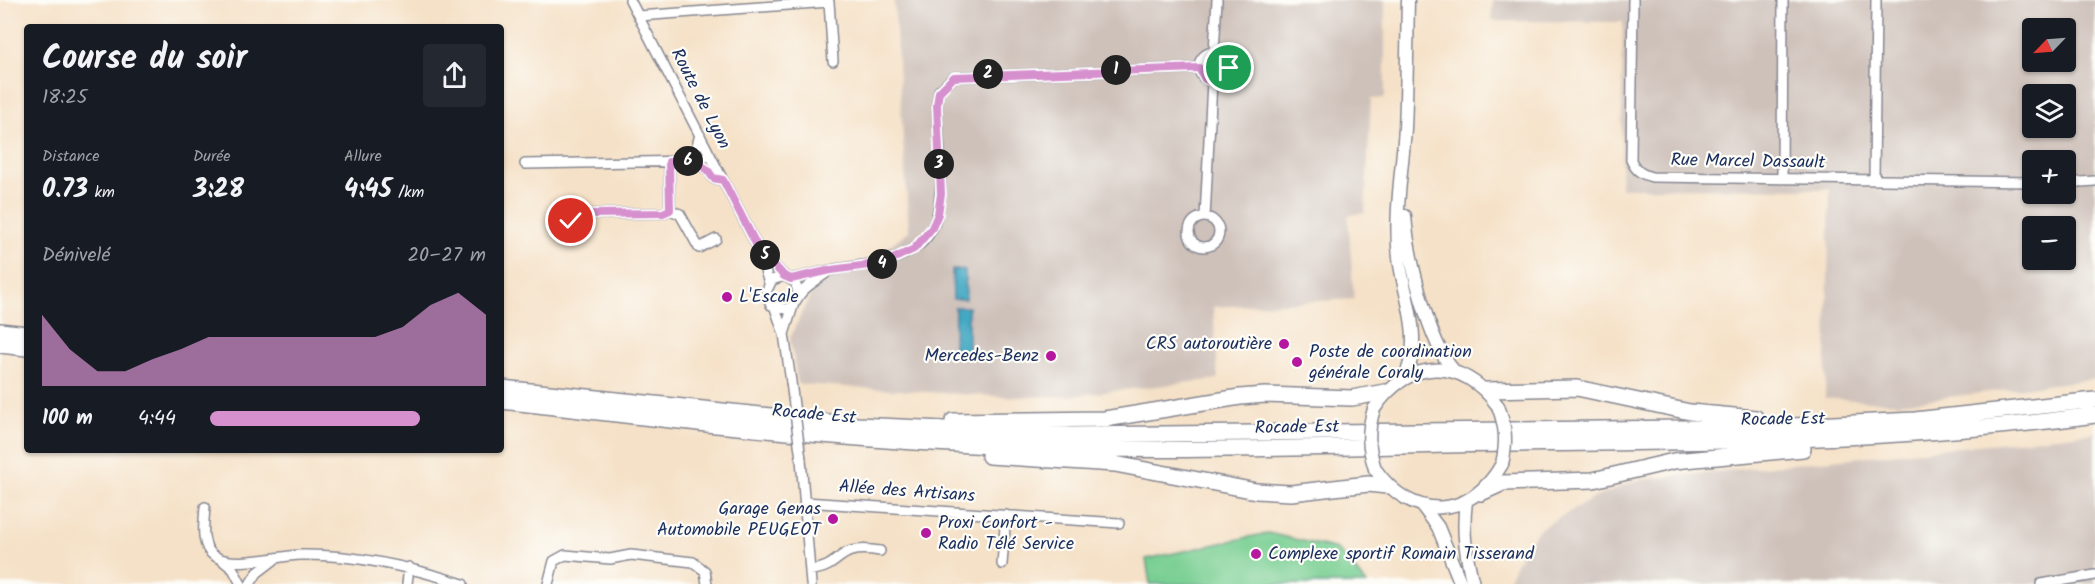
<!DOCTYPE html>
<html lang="fr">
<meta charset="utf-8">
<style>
:root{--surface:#171b24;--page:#242831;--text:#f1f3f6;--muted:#9ea1a6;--accent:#d690ce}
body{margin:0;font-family:Kalam,sans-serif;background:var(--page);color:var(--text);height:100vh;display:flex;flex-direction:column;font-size:22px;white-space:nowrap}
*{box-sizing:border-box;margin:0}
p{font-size:20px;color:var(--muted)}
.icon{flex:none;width:33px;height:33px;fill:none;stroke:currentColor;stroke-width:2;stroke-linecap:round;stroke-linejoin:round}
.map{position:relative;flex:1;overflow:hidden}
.side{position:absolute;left:24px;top:24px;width:480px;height:429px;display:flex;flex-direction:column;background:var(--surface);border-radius:6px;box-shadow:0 2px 4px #0004}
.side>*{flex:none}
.needle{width:39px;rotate:245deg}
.buttons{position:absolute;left:2022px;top:18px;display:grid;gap:12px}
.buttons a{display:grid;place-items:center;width:54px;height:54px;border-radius:6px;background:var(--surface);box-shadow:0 2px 4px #0004;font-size:30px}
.pin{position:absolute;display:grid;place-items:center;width:51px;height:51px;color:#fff;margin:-26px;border:3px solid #fff;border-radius:50%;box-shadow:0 2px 6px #0007}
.km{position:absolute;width:30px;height:30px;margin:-15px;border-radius:50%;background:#222;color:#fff;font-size:16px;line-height:30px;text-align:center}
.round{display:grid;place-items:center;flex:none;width:63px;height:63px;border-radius:6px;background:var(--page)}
.summary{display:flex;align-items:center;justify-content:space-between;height:102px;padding:0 18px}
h1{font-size:33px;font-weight:700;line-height:45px}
.figures{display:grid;grid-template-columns:repeat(3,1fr);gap:9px;height:102px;padding:6px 18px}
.figures div{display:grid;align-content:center}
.figures b{font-size:26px;font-weight:700}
.figures small{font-size:16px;font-weight:400}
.figures p{font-size:16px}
.chart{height:168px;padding:12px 18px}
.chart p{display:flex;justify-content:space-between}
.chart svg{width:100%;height:108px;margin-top:6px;fill:var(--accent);opacity:.7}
ul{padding:0 18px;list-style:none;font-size:20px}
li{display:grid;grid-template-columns:96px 72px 1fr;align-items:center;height:45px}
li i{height:15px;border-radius:8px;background:var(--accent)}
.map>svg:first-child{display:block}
.industrial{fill:#cec1ba;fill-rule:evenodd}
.green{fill:#79cf93;stroke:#4a7f78;stroke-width:1.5}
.water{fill:#43a9c3;stroke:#2f6c90;stroke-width:1.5}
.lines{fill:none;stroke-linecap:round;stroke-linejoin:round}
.minor-casing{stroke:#888892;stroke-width:12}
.major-casing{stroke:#888892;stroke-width:15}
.highway-casing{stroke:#888892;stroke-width:18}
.minor{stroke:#fff;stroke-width:9}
.major{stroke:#fff;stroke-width:12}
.highway{stroke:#fff;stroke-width:15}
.minor-bridge-casing{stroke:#888892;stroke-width:12;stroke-linecap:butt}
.major-bridge-casing{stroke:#888892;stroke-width:15;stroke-linecap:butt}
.minor-bridge{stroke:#fff;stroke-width:9}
.major-bridge{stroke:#fff;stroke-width:12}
.route-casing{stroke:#fff;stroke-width:12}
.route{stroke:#d690ce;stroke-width:8}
.poi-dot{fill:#b5179e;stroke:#fdfcf7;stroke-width:2}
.labels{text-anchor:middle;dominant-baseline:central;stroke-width:4.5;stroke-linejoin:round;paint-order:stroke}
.street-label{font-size:18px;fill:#1b2f5e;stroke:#fdfcf7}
.poi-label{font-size:18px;fill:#1b2f5e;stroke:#fdfcf7;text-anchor:start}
</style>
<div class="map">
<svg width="2095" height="584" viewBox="0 0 2095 584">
<rect width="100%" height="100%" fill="#fdfcf7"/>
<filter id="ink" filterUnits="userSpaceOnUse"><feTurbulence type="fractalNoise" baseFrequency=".0167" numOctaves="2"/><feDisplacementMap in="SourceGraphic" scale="12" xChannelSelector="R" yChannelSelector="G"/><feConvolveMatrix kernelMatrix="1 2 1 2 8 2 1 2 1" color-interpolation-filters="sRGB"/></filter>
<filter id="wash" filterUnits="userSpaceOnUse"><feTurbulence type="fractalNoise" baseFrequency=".008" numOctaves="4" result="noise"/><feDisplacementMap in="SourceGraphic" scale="24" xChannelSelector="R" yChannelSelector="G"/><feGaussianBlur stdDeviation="1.35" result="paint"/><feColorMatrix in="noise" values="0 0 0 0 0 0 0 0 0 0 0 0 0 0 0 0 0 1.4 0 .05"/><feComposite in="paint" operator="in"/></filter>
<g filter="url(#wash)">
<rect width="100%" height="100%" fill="#f5e1c7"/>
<path class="industrial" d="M894,0H1385V98L1371,99L1365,213L1348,215L1354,299L1213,307L1218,379L1070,396L1009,397L798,384L790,338L811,294L807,280L831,268L866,263L909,231Z
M1493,0H2095V379L1899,403L1825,398L1830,189L1621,188L1623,22L1491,21ZM2032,28H2066V62H2032ZM2032,94H2066V128H2032ZM2032,160H2066V194H2032ZM2032,226H2066V260H2032Z
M2095,433V584H1506L1522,552L1539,529L1594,498L1637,480Z"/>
<path class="green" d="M1268,533L1337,549L1367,584H1150L1146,559Z"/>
<path class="water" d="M952,270H965L966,299H953Z
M955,307H968V352L954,351Z"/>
</g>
<g filter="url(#ink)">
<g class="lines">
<defs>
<path id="minor" d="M630,0L757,246L769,283
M1633,0L1631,160C1636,171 1641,174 1652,177L2032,182
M639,16L829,2L833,61
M1199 67a15 15 0 1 1 30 0a15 15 0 1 1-30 0Z
M1214,52L1217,0
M687,161L694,155L700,135
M694,161L709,170L713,178L723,180
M525,164L694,161L710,155
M1782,179L1783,0
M1874,180L1876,0
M2066,183L2095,181
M670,210L680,214L699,248L716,239
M1189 232a15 15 0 1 1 30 0a15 15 0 1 1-30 0Z
M1205,217L1212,82
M571,221L591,214L663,213L670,210L669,162
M764,254L784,276
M791,279C806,276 821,272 836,269C876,263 930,261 938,210C944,177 938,139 937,105L939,91L954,77L1199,68
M799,295L795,282L784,276L772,280L766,292L771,305L786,309C796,306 795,299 802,292C808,285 817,280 825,274
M775,308L784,334L791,382
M784,334L793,306
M801,459L811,584
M805,502L1119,523
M205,507C204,522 200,545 213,555C232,569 277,556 300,555C355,554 411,567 463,584
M222,560L233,569L241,584
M1002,564L1006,515
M810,570C844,568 833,543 880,551
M250,584L257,573L274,560
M407,584L409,567
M548,584L554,561L565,555L610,559L631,555L693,562L705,571L707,584
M2041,584L2095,575"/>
<path id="major" d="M1405,216C1408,256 1428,342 1454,371
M1405,376C1423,341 1406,301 1400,265C1393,219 1402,173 1405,128C1407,85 1407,43 1408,0
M1374,409C1408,358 1462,356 1498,406
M1375,469C1411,521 1470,521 1502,464
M1466,502C1462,531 1466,556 1473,584
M1423,507L1438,527L1461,584"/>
<path id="highway" d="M0,331L27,334
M0,345L27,348
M501,388L857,425L1071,435L1772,427L1915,420L2095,400
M1487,390L1577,388L1690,412L1756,418
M501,401C658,419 815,438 972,445C1149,454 1326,447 1502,444C1701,442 1898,442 2095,415
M953,421L1105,419L1240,397L1265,395L1352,398L1385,392
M989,456L1115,464L1256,491L1291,493L1368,484L1387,486
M1481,493L1503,483L1593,480L1674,461L1803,449"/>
</defs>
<use href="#minor" class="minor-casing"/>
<use href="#major" class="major-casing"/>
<use href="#highway" class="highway-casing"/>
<use href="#minor" class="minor"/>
<use href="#major" class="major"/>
<use href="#highway" class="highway"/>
<defs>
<path id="minor-bridge" d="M791,382L801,459"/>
<path id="major-bridge" d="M1498,406C1506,427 1507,442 1502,464
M1374,409C1367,431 1368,447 1375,469"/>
</defs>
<use href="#minor-bridge" class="minor-bridge-casing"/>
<use href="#major-bridge" class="major-bridge-casing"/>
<use href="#minor-bridge" class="minor-bridge"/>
<use href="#major-bridge" class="major-bridge"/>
</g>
</g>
<g class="lines" filter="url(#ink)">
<defs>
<path id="route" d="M571,221L591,214L663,213L670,210L669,162C688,161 703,159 713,178L723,180L757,246L784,276L791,279L831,270L884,263L914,249L932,228L938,214L941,194L937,105L939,92L954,77L1199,68L1205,79L1214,82L1224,78L1229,68"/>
</defs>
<use href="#route" class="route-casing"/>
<use href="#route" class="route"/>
</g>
<g class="poi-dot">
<circle cx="727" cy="297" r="6"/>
<circle cx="1284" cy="344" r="6"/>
<circle cx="1051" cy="356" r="6"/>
<circle cx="1297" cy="362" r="6"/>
<circle cx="833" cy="519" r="6"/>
<circle cx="926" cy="533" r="6"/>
<circle cx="1256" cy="554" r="6"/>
</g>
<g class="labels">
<g class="street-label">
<text transform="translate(700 99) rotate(63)">Route de Lyon</text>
<text transform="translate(1748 162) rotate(1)">Rue Marcel Dassault</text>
<text transform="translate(814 415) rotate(5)">Rocade Est</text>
<text transform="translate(1783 420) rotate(-1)">Rocade Est</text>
<text transform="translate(1297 428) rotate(-1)">Rocade Est</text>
<text transform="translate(907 492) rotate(4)">Allée des Artisans</text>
</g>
<g class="poi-label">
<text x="739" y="297">L'Escale</text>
<text x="1272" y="344" text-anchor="end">CRS autoroutière</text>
<text x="1309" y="352">Poste de coordination<tspan x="1309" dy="21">générale Coraly</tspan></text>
<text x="1039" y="356" text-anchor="end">Mercedes-Benz</text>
<text x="821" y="509" text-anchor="end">Garage Genas<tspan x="821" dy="21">Automobile PEUGEOT</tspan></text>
<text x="938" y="523">Proxi Confort -<tspan x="938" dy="21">Radio Télé Service</tspan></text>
<text x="1268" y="554">Complexe sportif Romain Tisserand</text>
</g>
</g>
</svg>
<div class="buttons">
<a><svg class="needle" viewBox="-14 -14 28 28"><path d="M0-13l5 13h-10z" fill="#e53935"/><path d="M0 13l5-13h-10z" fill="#9ea1a6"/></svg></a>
<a><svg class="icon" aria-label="layers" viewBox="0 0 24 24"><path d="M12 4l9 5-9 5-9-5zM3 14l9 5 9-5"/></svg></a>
<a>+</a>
<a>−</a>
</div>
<div class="pin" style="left:1229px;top:68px;background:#1e9e55"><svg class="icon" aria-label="arrive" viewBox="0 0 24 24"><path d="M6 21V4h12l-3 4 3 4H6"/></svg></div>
<div class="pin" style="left:571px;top:221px;background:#d93025"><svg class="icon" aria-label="check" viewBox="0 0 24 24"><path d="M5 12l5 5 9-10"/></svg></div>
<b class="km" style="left:1116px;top:70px">1</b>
<b class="km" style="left:988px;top:74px">2</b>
<b class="km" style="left:939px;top:164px">3</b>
<b class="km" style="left:882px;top:264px">4</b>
<b class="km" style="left:765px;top:255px">5</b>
<b class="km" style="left:688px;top:161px">6</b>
<section class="side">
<div class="summary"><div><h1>Course du soir</h1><p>18:25</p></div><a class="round"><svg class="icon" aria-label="share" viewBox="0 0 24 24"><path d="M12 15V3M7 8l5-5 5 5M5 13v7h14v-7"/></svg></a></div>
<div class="figures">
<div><p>Distance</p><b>0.73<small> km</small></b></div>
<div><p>Durée</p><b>3:28</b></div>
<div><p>Allure</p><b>4:45<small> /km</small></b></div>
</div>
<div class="chart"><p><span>Dénivelé</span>20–27 m</p>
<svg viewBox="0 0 160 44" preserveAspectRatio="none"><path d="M0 44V15L10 29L20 38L30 38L40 33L50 29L60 24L70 24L80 24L90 24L100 24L110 24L120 24L130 20L140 11L150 6L160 15V44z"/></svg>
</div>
<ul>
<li><b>100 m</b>4:44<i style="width:76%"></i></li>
</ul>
</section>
</div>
